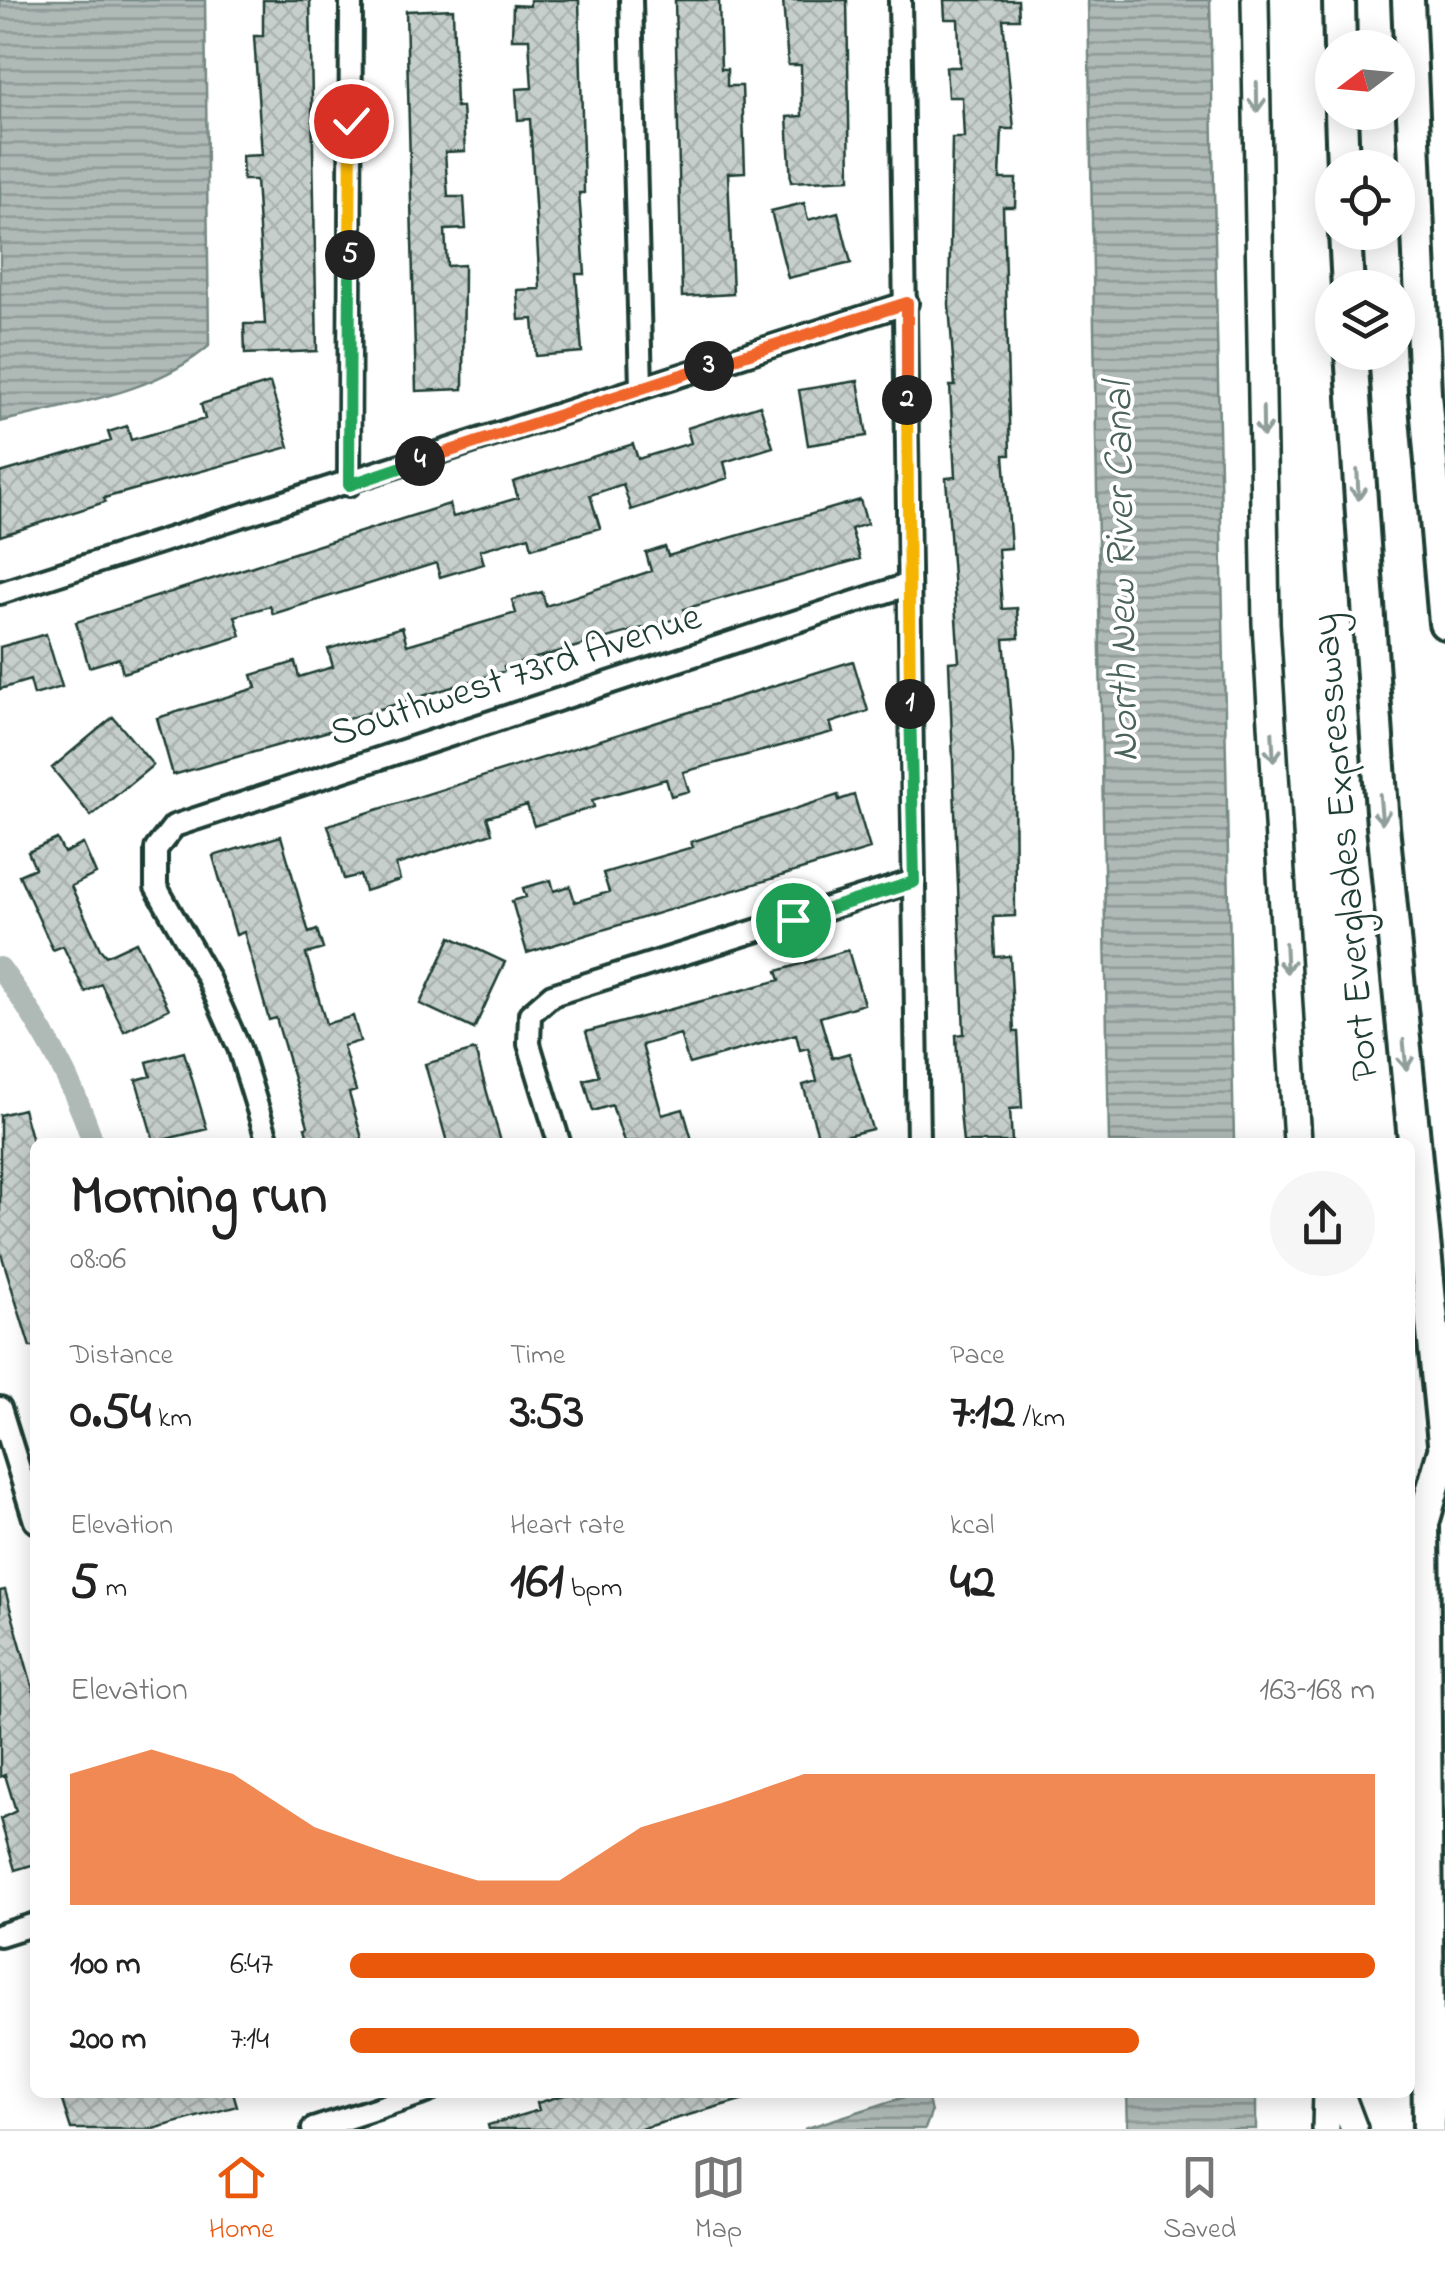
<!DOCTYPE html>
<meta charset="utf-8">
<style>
:root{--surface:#fff;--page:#f6f6f6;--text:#222;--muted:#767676;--line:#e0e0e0;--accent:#ea580c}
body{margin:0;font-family:"Indie Flower",sans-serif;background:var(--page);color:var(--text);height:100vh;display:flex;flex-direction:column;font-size:38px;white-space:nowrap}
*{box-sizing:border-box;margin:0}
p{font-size:32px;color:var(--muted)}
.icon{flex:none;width:55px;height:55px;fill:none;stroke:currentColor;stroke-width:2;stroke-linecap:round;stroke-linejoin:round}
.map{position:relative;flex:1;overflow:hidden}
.panel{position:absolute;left:30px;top:1138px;width:1385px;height:960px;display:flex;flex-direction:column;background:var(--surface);border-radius:15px;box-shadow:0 5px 25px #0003}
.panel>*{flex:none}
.needle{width:65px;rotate:254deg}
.tools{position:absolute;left:1315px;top:30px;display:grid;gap:20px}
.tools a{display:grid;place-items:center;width:100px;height:100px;border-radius:50%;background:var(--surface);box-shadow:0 5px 25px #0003;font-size:50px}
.pin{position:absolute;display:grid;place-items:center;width:85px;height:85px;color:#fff;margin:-42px;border:5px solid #fff;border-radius:50%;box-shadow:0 2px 10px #0007}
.km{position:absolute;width:50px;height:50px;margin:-25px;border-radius:50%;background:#222;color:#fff;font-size:28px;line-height:50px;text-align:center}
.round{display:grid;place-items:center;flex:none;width:105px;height:105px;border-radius:52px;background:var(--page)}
.summary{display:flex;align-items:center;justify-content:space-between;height:170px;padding:0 40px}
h1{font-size:55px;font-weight:700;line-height:75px}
.stats{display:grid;grid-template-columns:repeat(3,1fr);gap:15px;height:170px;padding:10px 40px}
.stats div{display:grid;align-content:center}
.stats b{font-size:50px;font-weight:700}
.stats small{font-size:28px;font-weight:400}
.stats p{font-size:28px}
.chart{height:280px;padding:20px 40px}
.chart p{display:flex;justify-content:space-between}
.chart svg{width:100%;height:180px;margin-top:10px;fill:var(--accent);opacity:.7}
ul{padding:0 40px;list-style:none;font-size:32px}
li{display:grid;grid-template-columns:160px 120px 1fr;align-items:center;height:75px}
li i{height:25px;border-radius:12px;background:var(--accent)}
.dock{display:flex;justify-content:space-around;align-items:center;height:140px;border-top:2px solid var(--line);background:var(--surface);font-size:28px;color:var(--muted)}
.dock a{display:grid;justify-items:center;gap:5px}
.dock .on{color:var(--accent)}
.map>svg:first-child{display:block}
.water{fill:url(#water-rules);stroke:#758883;stroke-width:2.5}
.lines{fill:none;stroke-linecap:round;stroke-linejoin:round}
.canal{stroke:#afbab7;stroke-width:22}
.building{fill:url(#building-cross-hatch);stroke:#1f3d34;stroke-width:2.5}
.minor-casing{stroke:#1f3d34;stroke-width:28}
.major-casing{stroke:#1f3d34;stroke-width:32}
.highway-casing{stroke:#1f3d34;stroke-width:38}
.minor{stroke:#fff;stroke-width:20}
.major{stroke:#fff;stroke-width:25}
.highway{stroke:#fff;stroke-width:30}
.oneway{stroke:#8f9e9a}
.split-1-casing{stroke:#fff;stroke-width:20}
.split-2-casing{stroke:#fff;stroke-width:20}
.split-3-casing{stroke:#fff;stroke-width:20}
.split-4-casing{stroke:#fff;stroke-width:20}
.split-5-casing{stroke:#fff;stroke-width:20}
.split-6-casing{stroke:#fff;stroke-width:20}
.split-1{stroke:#22a559;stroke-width:12}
.split-2{stroke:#f5b400;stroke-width:12}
.split-3{stroke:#f0652b;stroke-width:12}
.split-4{stroke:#f0652b;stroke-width:12}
.split-5{stroke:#22a559;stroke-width:12}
.split-6{stroke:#f5b400;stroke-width:12}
.labels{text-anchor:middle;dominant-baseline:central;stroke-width:8;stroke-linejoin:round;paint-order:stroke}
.street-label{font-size:40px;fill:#1f3d34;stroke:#fff}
.water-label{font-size:42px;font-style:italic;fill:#4a625b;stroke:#fff}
</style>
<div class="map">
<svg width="1445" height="2129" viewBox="0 0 1445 2129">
<defs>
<pattern id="water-rules" width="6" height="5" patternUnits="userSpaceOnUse" patternTransform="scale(2.5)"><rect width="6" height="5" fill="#afbab7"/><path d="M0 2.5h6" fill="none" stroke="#8e9896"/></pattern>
<pattern id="building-cross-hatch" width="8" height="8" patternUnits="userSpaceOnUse" patternTransform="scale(2.5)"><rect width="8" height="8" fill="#c7cfcc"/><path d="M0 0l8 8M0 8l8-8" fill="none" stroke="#aab3b0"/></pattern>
</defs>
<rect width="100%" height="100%" fill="#fff"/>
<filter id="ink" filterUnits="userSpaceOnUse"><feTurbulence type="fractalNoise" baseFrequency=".01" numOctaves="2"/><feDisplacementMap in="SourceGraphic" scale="20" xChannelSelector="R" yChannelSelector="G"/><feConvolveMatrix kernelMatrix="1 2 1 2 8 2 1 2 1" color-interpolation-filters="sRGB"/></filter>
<g filter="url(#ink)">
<path class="water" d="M0,0H205L209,346C154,394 69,404 0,422Z
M1088,0H1210L1234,1142H1109Z
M920,2092L928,2099L931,2113L925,2129H804Z
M1127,2093H1256V2129H1128Z"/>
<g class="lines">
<path class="canal" d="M0,968C41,1024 71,1077 93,1142"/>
</g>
<path class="building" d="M263,0H310L317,351L245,354L244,324H265L256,180H243L242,156L262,155L254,36H263Z
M530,0H579L584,193H579L585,274H576L582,352L536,356L533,319L519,320L517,290L540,289L530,119L518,120L516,89L532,88L529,39H512L513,5L530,6Z
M675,0H719L721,69H727V86H742L745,172L728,173L733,294L682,297Z
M783,0H847L850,179L791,182L787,117L802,116L801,65H788Z
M944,0H1018L1019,19H1003L1014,129H1002L1000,179H1016L1015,207H1003L1010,455H1004L1011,548L998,549L1002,609L1017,608L1019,638L1004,639L1014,755L1015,916L993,917L995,957L1010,956L1014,1032H1018L1022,1108L1010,1109L1012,1142H963L960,1111L956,1035L964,1034L949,662L959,661L946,478L955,477L950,386H955L949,304L952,138H964L962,97H948L946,67H960L958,19H945Z
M453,9L456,107H462L465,151L445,152L448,197H464L466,229L445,230L447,266L464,265L463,389L416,391L406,11Z
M804,203L808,220L838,212L851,263L788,278L771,211Z
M858,381L867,436L808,445L799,390Z
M270,383L289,447L104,498L105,502L0,536V473L111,441L108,432L127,426L131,440L205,419L201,404Z
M760,405L773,447L724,462L728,478L631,510L623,484L590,495L600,528L532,548L529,536L480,550L484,564L440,577L436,563L273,614L270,606L235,616L241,636L123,673L119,658L89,667L76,622L449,504L453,517L518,498L513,482L633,444L638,459L691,443L687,428Z
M860,500L867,524L851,529L860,559L684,609L686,616L504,667L505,671L331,724L332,730L173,775L157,718L256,688L252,675L295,662L299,677L333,667L328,649L402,627L407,645L516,613L512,600L542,592L546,606L651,571L646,553L665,547L668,556Z
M46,634L62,687L34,695L30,680L0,689V647Z
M853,661L868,711L830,723L833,732L683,772L689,791L671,796L666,779L592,800L594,807L534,826L527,805L487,817L492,833L396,865L400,880L365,891L360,875L344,879L328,825Z
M113,717L153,765L91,816L52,768Z
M838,795L839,800L854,795L870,849L527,953L512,901L526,897L523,888L551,880L554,891L570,886L575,902L609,892L603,873L693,847L691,842Z
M281,836L309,933L317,930L323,949L306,954L326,1024L353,1016L360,1041L343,1046L356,1091L349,1093L363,1142H309L305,1127L308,1126L276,1018L269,1020L244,932L236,935L213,856Z
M57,839L64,853L83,844L96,874L71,886L100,949L106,956L136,942L169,1009L124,1031L101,984L85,992L63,946L53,950L19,875L35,868L28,852Z
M451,937L505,962L474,1029L420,1004Z
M848,950L864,1004L820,1017L832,1058L849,1053L872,1129L820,1142L803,1085L817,1081L808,1048L800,1050L796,1034L689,1064L680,1034L642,1045L662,1115L683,1109L692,1140L624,1142L612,1105L593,1111L584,1080L599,1076L586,1032L780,980L777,971Z
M475,1050L501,1142H447L425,1064Z
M184,1052L207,1129L154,1142L136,1080L151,1076L147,1062Z
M23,1109L35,1152V1347H30L0,1250V1115Z
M5,1590L35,1696V1864L15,1870L0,1819L16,1811L5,1775L0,1777V1591Z
M77,2092H233L237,2106L153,2129H71L62,2101L78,2096Z
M574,2092H750L751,2097L640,2129H489L488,2125L539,2110L537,2103Z"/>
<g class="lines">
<defs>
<path id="minor" d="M631,0L641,387
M900,0L918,1142
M349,485L351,0
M0,593L907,303
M268,1142L239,1048L207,976L156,887V849L174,826L907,585
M559,1142L529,1044L530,1014L552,995L914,881
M0,1408L35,1521
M0,1935L35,1924
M313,2129L427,2092"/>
<path id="major" d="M1255,0L1266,623L1297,1142
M1340,2092L1354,2129
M1326,2129L1327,2092"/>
<path id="highway" d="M1339,0L1340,48
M1408,0L1425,393L1445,623
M1341,112L1343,168
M1345,232L1348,288
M1351,352L1383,826L1445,1453
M1429,2129L1423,1523L1445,1447"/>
</defs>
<use href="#minor" class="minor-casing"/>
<use href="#major" class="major-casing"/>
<use href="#highway" class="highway-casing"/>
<use href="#minor" class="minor"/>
<use href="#major" class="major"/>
<use href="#highway" class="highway"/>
</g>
<defs><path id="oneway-shaft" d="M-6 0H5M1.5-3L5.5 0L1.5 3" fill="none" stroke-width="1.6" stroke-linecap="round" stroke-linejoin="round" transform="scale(2.5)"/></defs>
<g class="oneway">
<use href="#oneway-shaft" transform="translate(1257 97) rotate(89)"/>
<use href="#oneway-shaft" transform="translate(1263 422) rotate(89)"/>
<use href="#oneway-shaft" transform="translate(1358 485) rotate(87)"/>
<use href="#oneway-shaft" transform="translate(1273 747) rotate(87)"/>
<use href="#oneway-shaft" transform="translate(1381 809) rotate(85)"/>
<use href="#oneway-shaft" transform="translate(1286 958) rotate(87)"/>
<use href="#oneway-shaft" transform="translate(1405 1055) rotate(84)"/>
</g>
</g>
<g class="lines" filter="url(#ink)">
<defs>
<path id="split-1" d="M793,920L914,882L910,704"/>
<path id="split-2" d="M907,400L910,704"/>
<path id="split-3" d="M709,366L907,303V400"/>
<path id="split-4" d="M420,461L709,366"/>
<path id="split-5" d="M350,255L349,485L420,461"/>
<path id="split-6" d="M350,255L351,121"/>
</defs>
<use href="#split-1" class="split-1-casing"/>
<use href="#split-2" class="split-2-casing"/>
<use href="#split-3" class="split-3-casing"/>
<use href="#split-4" class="split-4-casing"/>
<use href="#split-5" class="split-5-casing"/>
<use href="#split-6" class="split-6-casing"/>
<use href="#split-1" class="split-1"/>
<use href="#split-2" class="split-2"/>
<use href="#split-3" class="split-3"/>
<use href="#split-4" class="split-4"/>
<use href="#split-5" class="split-5"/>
<use href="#split-6" class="split-6"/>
</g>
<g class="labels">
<g class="street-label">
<text transform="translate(516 677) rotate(-18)">Southwest 73rd Avenue</text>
<text transform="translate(1347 847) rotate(-95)">Port Everglades Expressway</text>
</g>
<g class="water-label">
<text transform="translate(1123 572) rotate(-91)">North New River Canal</text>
</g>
</g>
</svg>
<div class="tools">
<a><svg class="needle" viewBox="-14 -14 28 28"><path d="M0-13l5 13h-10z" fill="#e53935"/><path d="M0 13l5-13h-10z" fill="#767676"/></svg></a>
<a><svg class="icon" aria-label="locate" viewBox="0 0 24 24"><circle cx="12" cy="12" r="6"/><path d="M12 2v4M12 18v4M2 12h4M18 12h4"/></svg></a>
<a><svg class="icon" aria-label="layers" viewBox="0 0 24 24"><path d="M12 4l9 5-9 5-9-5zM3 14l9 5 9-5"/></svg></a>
</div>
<div class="pin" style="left:793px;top:920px;background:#1e9e55"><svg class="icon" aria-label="arrive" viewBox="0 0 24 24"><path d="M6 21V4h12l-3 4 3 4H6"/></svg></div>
<div class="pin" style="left:351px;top:121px;background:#d93025"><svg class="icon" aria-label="check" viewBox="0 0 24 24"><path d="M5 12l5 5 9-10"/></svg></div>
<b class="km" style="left:910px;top:704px">1</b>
<b class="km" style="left:907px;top:400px">2</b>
<b class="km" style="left:709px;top:366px">3</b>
<b class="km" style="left:420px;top:461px">4</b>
<b class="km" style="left:350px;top:255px">5</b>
<section class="panel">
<div class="summary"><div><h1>Morning run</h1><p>08:06</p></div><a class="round"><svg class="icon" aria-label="share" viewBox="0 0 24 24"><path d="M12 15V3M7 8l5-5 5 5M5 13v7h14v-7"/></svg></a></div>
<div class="stats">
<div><p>Distance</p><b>0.54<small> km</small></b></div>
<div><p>Time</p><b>3:53</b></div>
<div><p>Pace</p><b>7:12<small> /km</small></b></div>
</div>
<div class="stats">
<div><p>Elevation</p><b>5<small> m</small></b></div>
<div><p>Heart rate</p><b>161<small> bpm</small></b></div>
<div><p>kcal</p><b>42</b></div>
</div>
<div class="chart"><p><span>Elevation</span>163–168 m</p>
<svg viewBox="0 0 160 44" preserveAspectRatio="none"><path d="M0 44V12L10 6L20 12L30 25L40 32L50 38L60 38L70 25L80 19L90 12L100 12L110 12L120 12L130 12L140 12L150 12L160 12V44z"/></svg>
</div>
<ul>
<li><b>100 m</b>6:47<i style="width:100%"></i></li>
<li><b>200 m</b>7:14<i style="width:77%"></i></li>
</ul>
</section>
</div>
<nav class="dock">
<a class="on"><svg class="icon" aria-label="home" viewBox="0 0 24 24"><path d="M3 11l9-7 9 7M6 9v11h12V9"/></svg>Home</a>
<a><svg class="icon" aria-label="map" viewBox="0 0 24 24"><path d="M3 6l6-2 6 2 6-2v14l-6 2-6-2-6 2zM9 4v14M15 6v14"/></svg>Map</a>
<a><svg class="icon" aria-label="saved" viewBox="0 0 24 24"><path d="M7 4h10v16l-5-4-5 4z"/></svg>Saved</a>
</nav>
